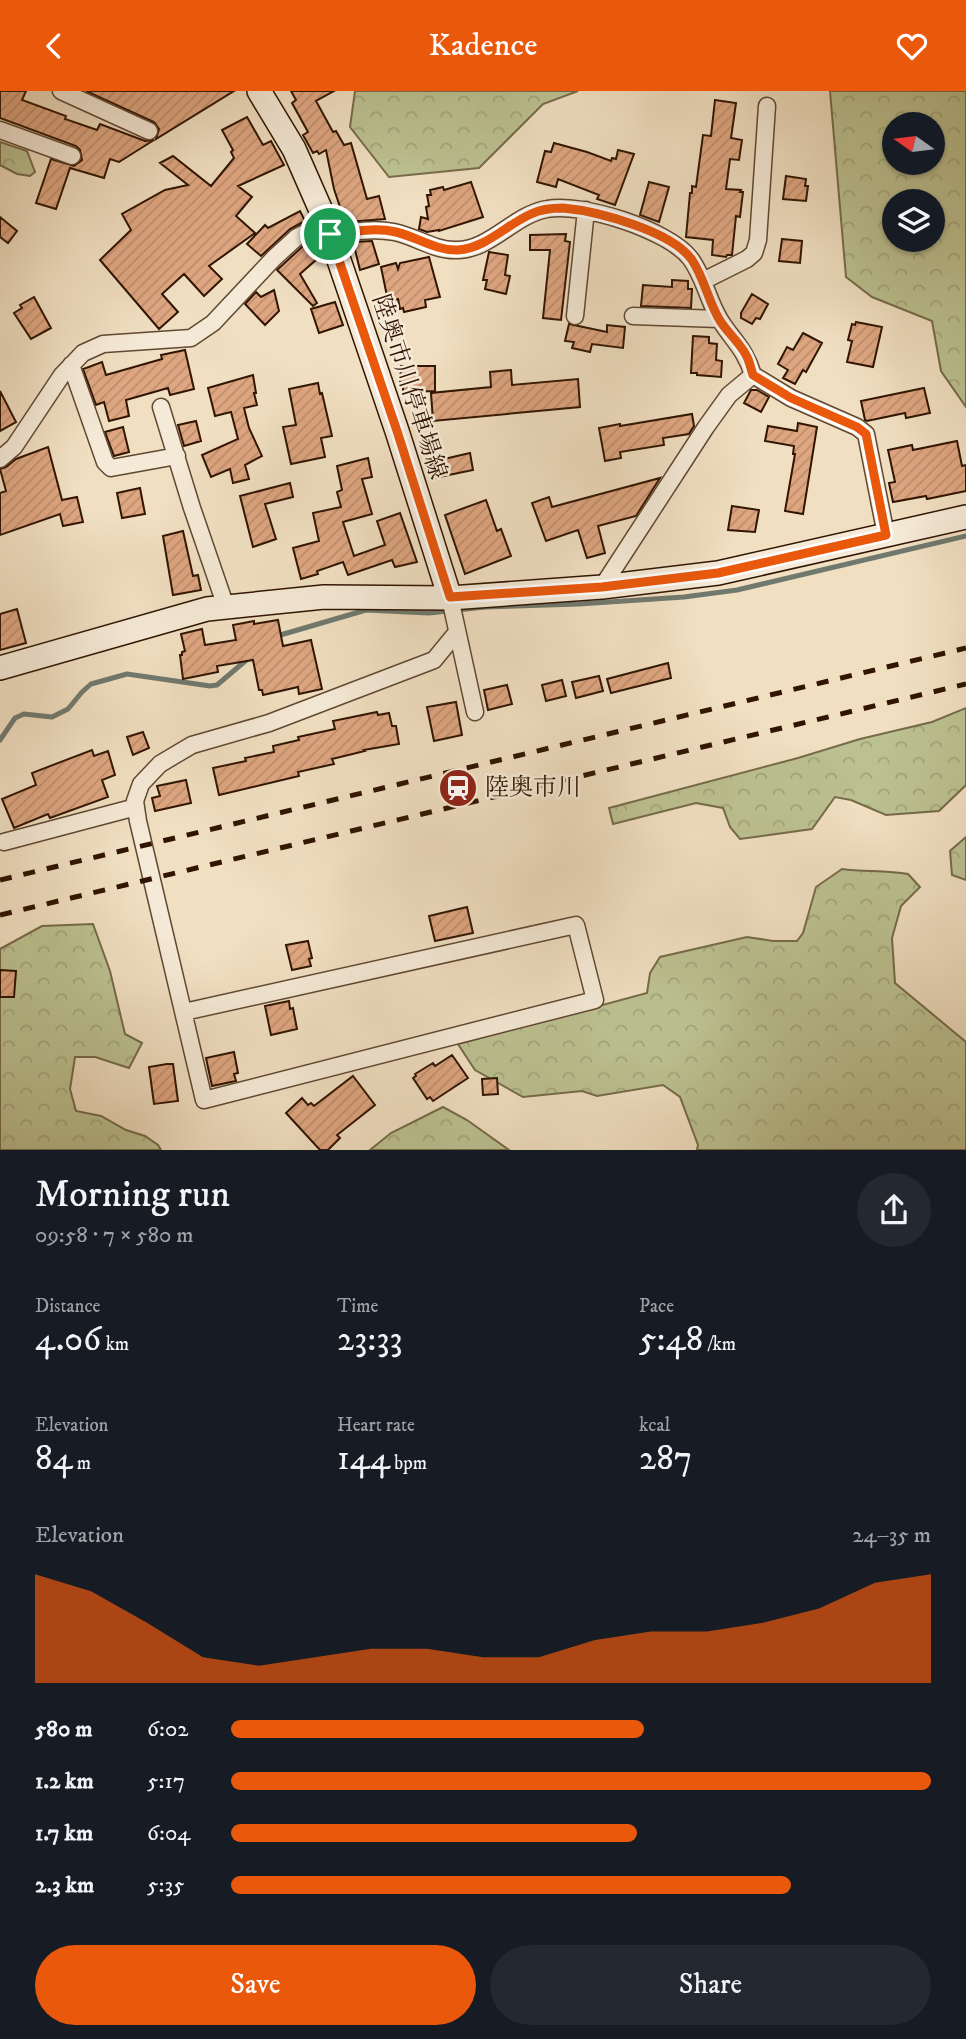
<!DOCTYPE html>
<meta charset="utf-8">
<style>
:root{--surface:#171b24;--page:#242831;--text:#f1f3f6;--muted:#9ea1a6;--accent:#ea580c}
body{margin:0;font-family:"IM FELL DW Pica","Noto Serif JP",serif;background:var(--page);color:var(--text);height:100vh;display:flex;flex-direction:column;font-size:26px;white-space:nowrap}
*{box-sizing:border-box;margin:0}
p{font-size:23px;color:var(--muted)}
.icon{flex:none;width:38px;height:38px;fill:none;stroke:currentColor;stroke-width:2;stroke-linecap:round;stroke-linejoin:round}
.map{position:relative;height:1059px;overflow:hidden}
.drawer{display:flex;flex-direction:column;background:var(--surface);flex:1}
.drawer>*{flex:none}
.needle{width:46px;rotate:284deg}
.tools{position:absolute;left:882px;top:21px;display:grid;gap:14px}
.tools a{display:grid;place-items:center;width:63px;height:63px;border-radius:50%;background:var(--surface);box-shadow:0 2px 5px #0004;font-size:35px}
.pin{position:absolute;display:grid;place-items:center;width:60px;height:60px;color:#fff;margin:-30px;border:4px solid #fff;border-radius:50%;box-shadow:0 2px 7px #0007}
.round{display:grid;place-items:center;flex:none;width:74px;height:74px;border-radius:37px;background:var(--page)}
.head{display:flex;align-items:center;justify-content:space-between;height:119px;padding:0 35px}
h1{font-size:38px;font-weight:600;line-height:52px}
.metrics{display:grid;grid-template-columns:repeat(3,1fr);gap:10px;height:119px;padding:7px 35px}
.metrics div{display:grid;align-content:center}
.metrics b{font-size:35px;font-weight:600}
.metrics small{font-size:19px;font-weight:400}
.metrics p{font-size:19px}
.chart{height:196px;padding:14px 35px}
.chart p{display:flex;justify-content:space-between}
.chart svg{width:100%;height:126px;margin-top:7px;fill:var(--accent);opacity:.7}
.cta{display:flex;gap:14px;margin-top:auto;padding:14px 35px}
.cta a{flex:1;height:80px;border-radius:42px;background:var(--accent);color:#fff;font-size:28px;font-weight:600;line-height:80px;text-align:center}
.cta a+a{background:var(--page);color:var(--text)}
ul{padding:0 35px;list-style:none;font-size:23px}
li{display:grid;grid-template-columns:112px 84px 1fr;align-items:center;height:52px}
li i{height:18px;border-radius:9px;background:var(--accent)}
header{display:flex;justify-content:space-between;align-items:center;height:91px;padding:0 35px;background:var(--accent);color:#fff;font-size:32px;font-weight:600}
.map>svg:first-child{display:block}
.forest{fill:url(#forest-crowns);stroke:#766b4a;stroke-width:2;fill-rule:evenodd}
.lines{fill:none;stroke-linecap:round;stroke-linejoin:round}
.stream{stroke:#70796e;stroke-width:5}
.building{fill:url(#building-hatch);stroke:#311502;stroke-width:2}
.street-casing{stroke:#614832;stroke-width:19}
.secondary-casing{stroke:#311502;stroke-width:26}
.street{stroke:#f5ead7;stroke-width:16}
.secondary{stroke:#f5ead7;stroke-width:23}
.rail{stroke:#311502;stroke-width:5;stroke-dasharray:12 12;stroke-linecap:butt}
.route-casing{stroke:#fff;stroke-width:14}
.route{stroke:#ea580c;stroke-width:9}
.labels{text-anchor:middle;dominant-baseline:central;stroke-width:5;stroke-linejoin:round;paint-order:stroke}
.street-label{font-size:24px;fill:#311502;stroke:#f5ead7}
.poi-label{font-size:24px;fill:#311502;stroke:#f5ead7;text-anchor:start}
</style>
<header><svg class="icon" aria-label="back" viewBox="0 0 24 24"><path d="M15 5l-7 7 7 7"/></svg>Kadence<svg class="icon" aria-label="heart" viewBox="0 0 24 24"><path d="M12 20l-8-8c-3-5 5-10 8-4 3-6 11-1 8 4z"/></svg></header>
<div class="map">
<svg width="966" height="1059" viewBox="0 0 966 1059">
<defs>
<pattern id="forest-crowns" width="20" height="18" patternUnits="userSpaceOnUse" patternTransform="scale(1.75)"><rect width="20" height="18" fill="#bcc191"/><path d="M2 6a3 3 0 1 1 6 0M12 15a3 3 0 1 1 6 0" fill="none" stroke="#a2a57b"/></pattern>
<pattern id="building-hatch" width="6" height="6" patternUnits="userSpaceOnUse" patternTransform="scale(1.75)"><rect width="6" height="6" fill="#dea681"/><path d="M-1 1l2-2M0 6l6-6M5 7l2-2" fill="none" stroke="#bf8e6e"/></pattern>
</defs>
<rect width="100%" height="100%" fill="#f0dfc1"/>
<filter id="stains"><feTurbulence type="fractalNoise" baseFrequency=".00286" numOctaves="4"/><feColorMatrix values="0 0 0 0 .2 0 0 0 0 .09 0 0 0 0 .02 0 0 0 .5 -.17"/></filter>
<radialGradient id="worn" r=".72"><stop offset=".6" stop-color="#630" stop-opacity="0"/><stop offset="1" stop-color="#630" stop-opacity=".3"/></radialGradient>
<path class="forest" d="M355,0H578L543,13L479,77L389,86L350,36Z
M830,0H966V316L941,280L932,230L872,206L846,186ZM894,33H933V72H894ZM894,110H933V149H894Z
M0,51L27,60L35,81L30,85L17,83L0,74Z
M966,617V694L939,720L886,724L851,709L835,706L812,738L740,748L730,736L723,717L696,712L613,733L609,717L798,667L860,648L932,631Z
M966,746V789L952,784L950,760Z
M842,778C864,781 886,779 908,783L920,796L901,815L892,847L895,892L966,951V1059H697L698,1054L680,1006L663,994L597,1005L582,1000L523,1006L475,979L458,953L647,902L650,882L660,866L747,846L773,850H797L803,842L816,796Z
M93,833L110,880L125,943L142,952L129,977L95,966H75L70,998L76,1020L101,1025L126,1039L145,1045L158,1054L161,1059H0V858L42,835Z
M443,1016L467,1029L509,1059H370L391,1042Z"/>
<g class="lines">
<path class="stream" d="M277,545L366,519L429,522L485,516L579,513L684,506L737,499L966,445
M0,649L15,627L24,623L52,626L68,618L82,601L91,593L127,583L210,595L217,594L250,566"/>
</g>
<path class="building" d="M0,0H26L22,9L66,25L65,28L97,39L100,33L145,50L154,49L119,71L110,68L104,87L70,77L56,118L36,112L51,68L74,75L82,69L80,59L76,55L0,27Z
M86,0H234L156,48L159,38L154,31Z
M291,0H334L316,10L333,41L336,40L344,54L351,52L367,108L379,105L385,128L347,131L344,118L341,119L334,98L326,59L319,63L317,60L313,62L303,44L308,41L292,12L296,9Z
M715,9L736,12L731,47L742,49L739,69L730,68L726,98L741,99L740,101H743L740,126L736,125L732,164H727L726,166L712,164L713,149L686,146L690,102H692V95L696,96L703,44L711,45Z
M247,26L263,54L271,50L284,74L238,95L252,106L236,125L255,142L209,175L222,188L204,205L184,183L162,203L178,221L159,238L100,169L131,139L122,123L165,99L188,94L160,72L173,65L211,95L234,67L231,61L233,59L222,39Z
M554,52L587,61L611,70L612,67L616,68L618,59L634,63L615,114L597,108L599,104L558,88L556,96L537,91L545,60L551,61Z
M786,85L806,88L805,95H808L806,110L783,108Z
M471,91L483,126L439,140V139L427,141L419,138L421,126L428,128L426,116L429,115L427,104H431L430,99L443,96L444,99Z
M649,91L669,96L659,131L640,124Z
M300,120L305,130L290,138L261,165L247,153L265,134L268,137Z
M0,126L17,140L8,152L0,146Z
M566,143L565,150L570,151L561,229L543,227L550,159H530V144Z
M782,148L802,150L800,172L779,170Z
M314,149L323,166L316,169L300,183L317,212L313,215L277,179L303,155Z
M372,150L379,173L360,179L353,151Z
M489,161L508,164L505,184L510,185L506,203L485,198L487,189H483Z
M429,166L440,206L425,209L426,216L404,221L403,217L400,218L398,208L388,210L381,176L396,172L398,178L400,172Z
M672,189L688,190V198H692L691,217L641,215L643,194L672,196Z
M274,199L279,220L265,234L245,213L256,201L261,206Z
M752,203L768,213L760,228L756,227L752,233L741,227V222Z
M34,206L51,237L31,248L14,222L22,217L20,214Z
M335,211L343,234L319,242L311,218Z
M856,231L882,236L873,276L847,271L852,250L848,249L852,233L855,234Z
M569,233L607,241V234L625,236L623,257L592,253L590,261L572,257L574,251L565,250Z
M803,242L822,252L806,281L803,279L795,293L783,287L788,279L778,273L787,256L793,259Z
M693,245L709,246V252L717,253L716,269L722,270L721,286L697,284V282H691Z
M185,259L194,298L170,304L168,297L126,309L129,325L109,330L104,311L96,314L83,278L102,271L106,284L162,268L161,264Z
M401,275H435V300L403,301V294H400Z
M511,279L512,294L578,288L580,316L433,330L431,302L491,296L490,281Z
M253,284L256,302H254L257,314L244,317L249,337L262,365L245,374L249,388L233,392L230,378L211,386L202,364L238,348L231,321L215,325L208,297Z
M318,292L320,303L322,302L332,345L321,347L325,366L291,373L283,336L296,334L289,298Z
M924,297L930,322L906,327L905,322L867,330L865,329L861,310Z
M751,299H757L769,306L761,321L744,312Z
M0,300L16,331L0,340Z
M692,323L694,335L689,343L663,347L664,354L620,361L621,367L605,370L599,337L620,333V335Z
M196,330L201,350L184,355L178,334Z
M798,332L817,336L803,423L785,420L795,363H793L794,355L765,350L768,335L797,340Z
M123,336L129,361L114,365L105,341Z
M957,350L962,375L966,374V400L927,408L926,405L893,411L889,392L895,391L888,359L912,354L913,359Z
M48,356L62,409L77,406L83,431L63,435L60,423L0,444V402L6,400L0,378L6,376L16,368Z
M470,362L473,379L434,387L431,371Z
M368,367L372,386L362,388L372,423L343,431L354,465L385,454L377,430L400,422L417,471L395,476L392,469L348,484L343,471L317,480L318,483L301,488L293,457L319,450L313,422L341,416L337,401L342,399L337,375Z
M660,387L636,425L598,435L605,462L587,467L578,439L546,450L532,412L549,406L552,416Z
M290,392L293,406L265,413L276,448L253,456L240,405Z
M140,397L145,423L122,427L117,402Z
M486,409L497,440L501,438L511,465L465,483L445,424Z
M732,415L759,419L755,441L728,439Z
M183,440L193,485L198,484L201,499L173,504L163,445Z
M17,518L26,552L0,559V523Z
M278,529L283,555L311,549L322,598L299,603L298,596L263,604L262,599H259L253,569L217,575L218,581L183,588L180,564H182V561L185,560L181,543L202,538L205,554L236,549L233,534L254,530V533Z
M668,572L671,587L611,602L607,588Z
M599,585L603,600L576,607L572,591Z
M562,589L566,605L546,610L542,594Z
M507,594L512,613L488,619L484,599Z
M456,611L462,644L434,650L427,616Z
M377,621L378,624L389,622L392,635H396L399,653L364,659L365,660L332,668L334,673L298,681L299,685L219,704L213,677L246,670L245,667L274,661L273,655L299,649L298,646L335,638L333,630Z
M143,641L149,657L133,664L127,646Z
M92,659L94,665L108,660L115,684L102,689L108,706L50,727L48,723L14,737L2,708L36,694L32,682Z
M186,689L191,712L155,720L152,707L160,705L157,695Z
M467,816L473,842L435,850L429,825Z
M308,850L312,867L309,868L311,875L292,879L286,854Z
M0,879L16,880L14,906H0Z
M289,910L290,918L293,917L297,938L271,944L265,915Z
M234,961L238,982L234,983L236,990L212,995L206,967Z
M452,964L468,987L433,1010L430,1006L427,1008L413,987L416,985L415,983L433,972L435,975Z
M167,973H173L178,1010L154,1013L149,976Z
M353,985L375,1014L337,1044L340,1047L328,1059H320L286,1022L302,1007L308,1014L311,1012L314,1015Z
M497,987L498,1003L483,1004L482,988Z"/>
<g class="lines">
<defs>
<path id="street" d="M61,0L149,40
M0,39L72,65
M330,143C351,141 373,137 394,141C415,145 433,159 455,159C490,160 513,124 547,118C582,111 668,139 690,167C704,185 708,210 720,229C734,251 745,258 753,284L791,307L857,336L866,343L886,444
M703,190L747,168L754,162L758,149L767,15
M575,225L586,119
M633,225L719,228
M71,274L105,371L111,377L177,365
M161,316L192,417L226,516
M0,368L14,356L62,284L83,262L103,253L191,247L213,232L274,167L297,146L326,131
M602,496L706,336L729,304L753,284
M450,507L475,621
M4,751L136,716
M184,921L576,834L595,909L204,1009L138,730L135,710L141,693L160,673L192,654L269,632L434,569L457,541"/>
<path id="secondary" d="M259,0L294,58L326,131L397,340L450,507
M0,577L207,518L324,506L450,507L602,496L718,482L966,426"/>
</defs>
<use href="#street" class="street-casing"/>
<use href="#secondary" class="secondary-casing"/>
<use href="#street" class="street"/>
<use href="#secondary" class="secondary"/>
<path class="rail" d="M0,789L966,557
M0,824L966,593"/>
</g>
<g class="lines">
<defs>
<path id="route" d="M563,117C597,120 672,140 692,169C704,187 708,209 719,228C727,242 742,253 748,268C750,273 751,278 753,284L791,307L857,336L866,343L886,444L718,482L602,496L450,506L397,340L330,143C352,141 374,136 396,141C417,146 436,160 458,159C486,157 506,134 531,123C541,118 552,117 563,117Z"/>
</defs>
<use href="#route" class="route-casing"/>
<use href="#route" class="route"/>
</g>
<defs>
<symbol id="station-disc" viewBox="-11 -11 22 22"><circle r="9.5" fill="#8f2418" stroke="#f5ead7"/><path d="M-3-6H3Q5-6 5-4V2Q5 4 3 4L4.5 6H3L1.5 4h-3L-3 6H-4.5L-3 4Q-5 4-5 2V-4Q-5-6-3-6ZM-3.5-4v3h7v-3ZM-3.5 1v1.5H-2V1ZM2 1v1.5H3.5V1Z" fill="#fff"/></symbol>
</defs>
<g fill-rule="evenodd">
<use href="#station-disc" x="436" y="675" width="44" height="44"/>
</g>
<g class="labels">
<g class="street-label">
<text transform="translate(409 296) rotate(72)">陸奥市川停車場線</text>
</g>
<g class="poi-label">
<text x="485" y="697">陸奥市川</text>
</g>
</g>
<rect width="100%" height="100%" filter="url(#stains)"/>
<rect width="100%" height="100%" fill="url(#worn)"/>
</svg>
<div class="tools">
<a><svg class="needle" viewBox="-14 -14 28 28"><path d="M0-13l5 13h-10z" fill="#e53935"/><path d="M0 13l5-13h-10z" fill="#9ea1a6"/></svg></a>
<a><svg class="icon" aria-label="layers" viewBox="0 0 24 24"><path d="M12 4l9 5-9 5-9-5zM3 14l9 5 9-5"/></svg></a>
</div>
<div class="pin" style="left:330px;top:143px;background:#1e9e55"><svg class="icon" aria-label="arrive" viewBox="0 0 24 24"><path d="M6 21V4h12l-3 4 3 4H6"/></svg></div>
</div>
<section class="drawer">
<div class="head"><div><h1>Morning run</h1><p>09:58 · 7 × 580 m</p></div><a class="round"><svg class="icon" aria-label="share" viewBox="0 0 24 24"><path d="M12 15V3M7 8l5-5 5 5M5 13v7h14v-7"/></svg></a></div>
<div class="metrics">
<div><p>Distance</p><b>4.06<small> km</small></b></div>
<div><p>Time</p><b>23:33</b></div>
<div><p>Pace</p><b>5:48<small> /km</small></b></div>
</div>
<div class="metrics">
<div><p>Elevation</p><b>84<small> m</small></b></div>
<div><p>Heart rate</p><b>144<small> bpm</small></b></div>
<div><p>kcal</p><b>287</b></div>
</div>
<div class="chart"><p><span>Elevation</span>24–35 m</p>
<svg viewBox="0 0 160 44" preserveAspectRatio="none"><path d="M0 44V6L10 12L20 23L30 35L40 38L50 35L60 32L70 32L80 35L90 35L100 29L110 26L120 26L130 23L140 18L150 9L160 6V44z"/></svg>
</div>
<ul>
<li><b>580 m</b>6:02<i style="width:59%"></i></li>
<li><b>1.2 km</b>5:17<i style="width:100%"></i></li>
<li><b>1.7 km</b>6:04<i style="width:58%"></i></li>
<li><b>2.3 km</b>5:35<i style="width:80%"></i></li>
</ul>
<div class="cta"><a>Save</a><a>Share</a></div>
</section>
